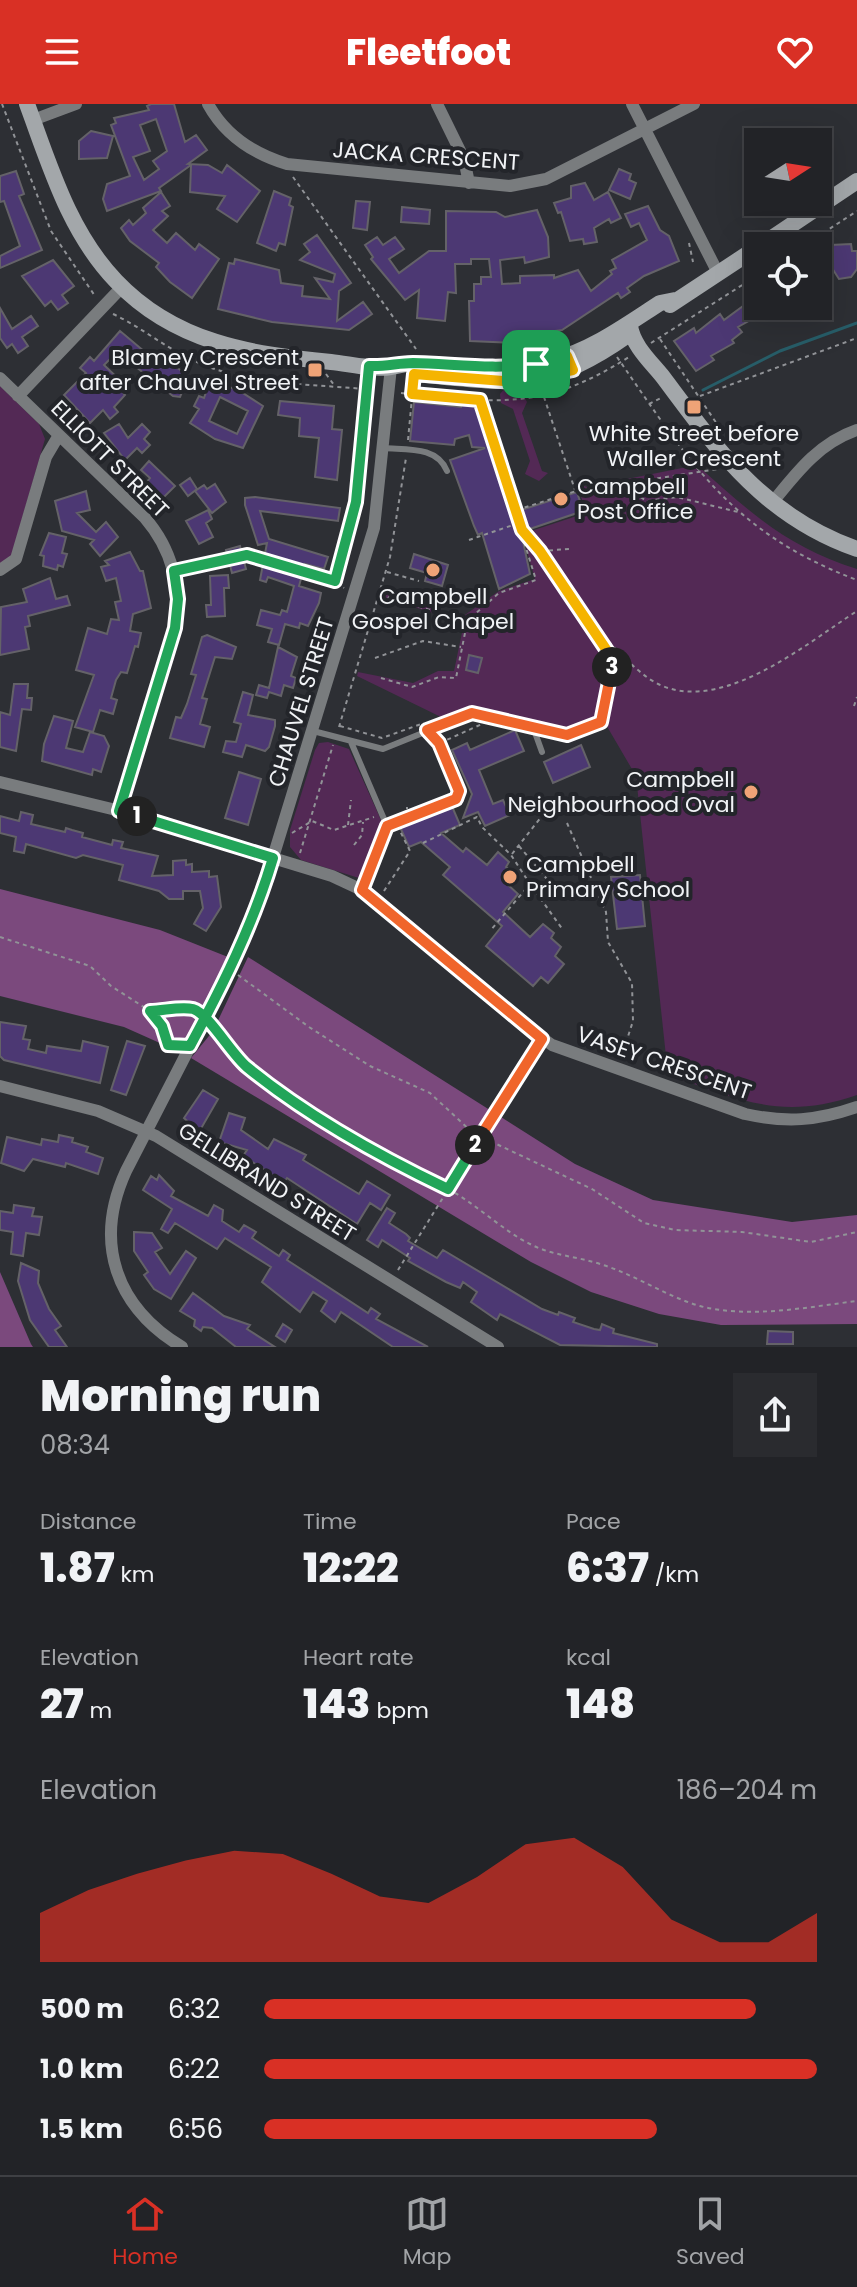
<!DOCTYPE html>
<meta charset="utf-8">
<style>
:root{--surface:#222327;--page:#2a2b2f;--text:#f1f3f6;--muted:#a2a4a7;--line:#3f4044;--accent:#d93025}
body{margin:0;font-family:Poppins,sans-serif;background:var(--page);color:var(--text);height:100vh;display:flex;flex-direction:column;font-size:30px;white-space:nowrap}
*{box-sizing:border-box;margin:0}
p{font-size:26px;color:var(--muted)}
.icon{flex:none;width:44px;height:44px;fill:none;stroke:currentColor;stroke-width:2;stroke-linecap:round;stroke-linejoin:round}
.map{position:relative;height:1243px;overflow:hidden}
.side{display:flex;flex-direction:column;background:var(--surface);flex:1}
.side>*{flex:none}
.needle{width:52px;rotate:78deg}
.controls{position:absolute;left:744px;top:24px;display:grid;gap:16px}
.controls a{display:grid;place-items:center;width:88px;height:88px;border-radius:0px;background:var(--surface);box-shadow:0 8px 32px #0002,0 0 0 2px var(--line);font-size:40px}
.pin{position:absolute;display:grid;place-items:center;width:68px;height:68px;color:#fff;margin:-34px;border-radius:16px;box-shadow:0 4px 12px #0006}
.km{position:absolute;width:40px;height:40px;margin:-20px;border-radius:50%;background:#222;color:#fff;font-size:22px;line-height:40px;text-align:center}
.round{display:grid;place-items:center;flex:none;width:84px;height:84px;border-radius:0px;background:var(--page)}
.overview{display:flex;align-items:center;justify-content:space-between;height:136px;padding:0 40px}
h1{font-size:44px;font-weight:800;line-height:60px}
.stats{display:grid;grid-template-columns:repeat(3,1fr);gap:12px;height:136px;padding:8px 40px}
.stats div{display:grid;align-content:center}
.stats b{font-size:40px;font-weight:800}
.stats small{font-size:22px;font-weight:400}
.stats p{font-size:22px}
.chart{height:224px;padding:16px 40px}
.chart p{display:flex;justify-content:space-between}
.chart svg{width:100%;height:144px;margin-top:8px;fill:var(--accent);opacity:.7}
ul{padding:0 40px;list-style:none;font-size:26px}
li{display:grid;grid-template-columns:128px 96px 1fr;align-items:center;height:60px}
li i{height:20px;border-radius:10px;background:var(--accent)}
header{display:flex;justify-content:space-between;align-items:center;height:104px;padding:0 40px;background:var(--accent);color:#fff;font-size:36px;font-weight:800}
.menu{display:flex;justify-content:space-around;align-items:center;height:112px;border-top:2px solid var(--line);background:var(--surface);font-size:22px;color:var(--muted)}
.menu a{display:grid;justify-items:center;gap:4px}
.menu .on{color:var(--accent)}
.map>svg:first-child{display:block}
.green{fill:#532955}
.forest{fill:#7b497d}
.lines{fill:none;stroke-linecap:round;stroke-linejoin:round}
.stream{stroke:#275d68;stroke-width:3}
.building{fill:#4c3873;stroke:#646268;stroke-width:2;fill-rule:evenodd}
.path{stroke:#919397;stroke-width:2;stroke-dasharray:4 4;stroke-linecap:butt}
.lane{stroke:#797c7e;stroke-width:6}
.street{stroke:#797c7e;stroke-width:12}
.secondary{stroke:#a3a7aa;stroke-width:16}
.split-1-casing{stroke:#fff;stroke-width:16}
.split-2-casing{stroke:#fff;stroke-width:16}
.split-3-casing{stroke:#fff;stroke-width:16}
.split-4-casing{stroke:#fff;stroke-width:16}
.split-1{stroke:#22a559;stroke-width:10}
.split-2{stroke:#22a559;stroke-width:10}
.split-3{stroke:#f0652b;stroke-width:10}
.split-4{stroke:#f5b400;stroke-width:10}
.poi-dot{fill:#efa377;stroke:#23252a;stroke-width:3}
.labels{text-anchor:middle;dominant-baseline:central;stroke-width:8;stroke-linejoin:round;paint-order:stroke}
.street-label{font-size:22px;fill:#f1f3f6;stroke:#23252a}
.poi-label{font-size:22px;fill:#f1f3f6;stroke:#23252a;text-anchor:end}
</style>
<header><svg class="icon" aria-label="menu" viewBox="0 0 24 24"><path d="M4 6h16M4 12h16M4 18h16"/></svg>Fleetfoot<svg class="icon" aria-label="heart" viewBox="0 0 24 24"><path d="M12 20l-8-8c-3-5 5-10 8-4 3-6 11-1 8 4z"/></svg></header>
<div class="map">
<svg width="857" height="1243" viewBox="0 0 857 1243">
<rect width="100%" height="100%" fill="#2d2f34"/>
<path class="green" d="M0,282L39,320L45,335L11,453L0,461Z
M519,283L527,298L522,309L542,367L548,369L539,377L525,370L530,357L513,305L501,299L500,290L505,284Z
M697,361C751,409 787,443 857,465V991C781,1017 741,996 668,971L636,672L605,619L574,630L471,604L443,614L357,572L358,568L413,579L438,567H454L464,519L380,492L382,487L462,513L499,487L535,475L522,430L586,409L577,379L587,383Z
M328,638L349,645L381,716L379,733L364,770L359,774L301,756L290,743V726L315,646L319,639Z"/>
<path class="forest" d="M0,785L160,826L228,853L180,948L124,923L0,892Z
M248,853L575,1060L653,1096L792,1118L857,1111V1220L721,1221L659,1210L591,1188L531,1158L191,954L213,927Z
M0,1168L31,1240L33,1243H0Z"/>
<g class="lines">
<path class="stream" d="M703,286L780,247L857,219"/>
</g>
<path class="building" d="M151,0H174L185,38L196,31L207,46L188,60L208,61L222,69L227,61L260,87L237,118L217,105L225,92L190,88L191,61L159,84L161,87L107,107L103,95L107,80L130,72L111,21L116,19L114,14L149,6L147,2ZM156,15L167,47L153,57L159,65L144,76L133,53L150,47L140,21Z
M91,27L113,32L107,54L79,55V37Z
M619,65L631,70L629,76L636,79L630,95L609,86Z
M16,67L24,90L19,92L42,146L0,164V152L20,142L4,97L0,98V72Z
M585,79L594,96L608,88L621,114L611,119L609,115L594,124L597,138L584,140L583,135L570,137L561,108L558,109L554,99L571,94V82Z
M274,87L291,94L289,101L293,103L285,141L279,139L276,147L257,139Z
M161,88L170,102L162,107L168,112L153,126L167,139L176,129L195,146L199,140L219,155L192,194L170,178L156,163L159,159L130,137L121,124L129,116L133,121L146,109L143,104Z
M356,97L370,98L367,126L353,124Z
M648,102L660,126L669,132L679,157L644,172L627,184L630,188L621,194L618,189L562,226L547,228L548,232L516,235V239L470,237L469,197H474V180H481V173H491L489,155H471V160H455L456,189L448,188L445,217L427,215L417,214L419,186L405,196L371,155L373,153L365,141L377,133L383,141L395,133L404,145L389,155L399,169L429,147H446V107L496,108L505,113L537,106L548,133L549,153L525,159L524,153L500,156L502,180L520,179V172L554,171V174L578,166L591,187L612,170L610,167L616,164L612,156L647,136L639,119L631,123L625,110Z
M402,103L430,106L429,120L401,118Z
M317,131L351,179L339,187L337,217L363,198L372,210L349,226L272,218L218,205L229,159L234,160L235,155L279,166L281,179L303,182L302,192L330,195L315,174L333,178L335,170L300,156L310,148L304,140Z
M851,140L852,147H857V165L851,173L839,175L832,164L831,141Z
M53,156L74,182L62,191L68,199L58,206L51,197L45,202L22,172Z
M758,191V202H768L773,209L767,215L756,213L738,223L742,228L732,236L734,239L711,252L714,256L696,267L674,237L694,224L696,229L720,210L724,216Z
M0,204L12,225L31,212L38,222L22,233L28,242L18,249L12,240L7,244L0,234Z
M120,227L164,264L170,259L189,272L180,293L173,292L117,248L104,261L124,280L120,285L125,291L114,303L118,308L110,315L103,306L90,319L64,291L86,269L80,264L90,253L94,257Z
M210,277L238,286L263,302L243,344L215,335L190,319L199,305L194,302L199,292L204,294ZM220,293L248,307L237,330L209,317Z
M280,297L334,302L332,325L342,326L337,376L315,373L319,334L299,332L300,314L278,311Z
M462,297L478,298L515,408L577,388L583,407L521,428L530,470L499,485L482,429L478,431L474,422L450,356L485,344L472,343L469,331L455,335L454,341L410,337L414,298L461,303Z
M119,320L128,334L142,320L150,328L144,335L150,341L142,349L137,344L125,356L104,329Z
M149,357L175,382L163,394L146,379L150,374L141,366Z
M190,374L197,385L188,392L180,381Z
M215,380L226,398L212,409L195,387L204,381L207,385Z
M86,387L90,406L77,409L96,428L106,418L118,433L100,452L90,440L94,436L62,427L55,397Z
M255,393L340,404L338,417L260,407L269,435L328,453L324,465L305,460L299,482L321,489L319,499L308,522L300,519L299,524L285,520L279,541L268,538L272,525L257,521L261,506L280,511L282,506L287,508L294,482L268,473L266,478L260,476L267,439L258,441L245,401V394Z
M208,406L212,415L206,419L213,433L199,440L186,417Z
M49,429L66,433L62,449L67,450L63,463L58,461L57,466L43,462L44,452L40,451Z
M240,442L246,465L232,469L226,446Z
M130,448L140,467H143L151,504L133,510L130,527L141,529L138,543L135,542L127,569L121,568L116,576L111,594L117,596L113,610L100,606L93,628L75,623L94,571L76,566L88,524L107,530L111,515L119,516L115,498L121,497L116,474L106,477L101,463L109,461L105,457Z
M414,450L448,461L442,482L425,477L427,469L410,464Z
M228,471L229,484H224L225,512L207,513L206,501H211L210,472Z
M50,474L56,495L67,492L70,501L28,512L30,522L25,523L29,545L0,551L1,503L27,498L23,485Z
M207,531L236,543L232,555L215,553L202,594L207,595L200,620L210,623L204,643L170,634L176,613L181,614L187,600L196,571L191,570L202,533Z
M278,543L297,553L291,572L296,574L293,584L284,581L281,592L269,588L267,594L256,591L259,581L269,584Z
M469,551L482,554L478,569L466,566Z
M14,580H28L27,594H32L31,606L22,605L16,647L0,643V608L10,611Z
M243,588L253,591L248,611L275,616V622L269,643L265,647L246,641L242,653L223,648L226,637L236,638L241,620L234,618Z
M54,612L73,617L66,644L83,648L90,628L104,632L109,642L101,668L93,665L92,671L42,657L44,640Z
M515,626L524,647L479,666L493,700L503,696L510,711L485,722L478,708L463,714L472,690L452,646L467,639L470,646Z
M581,641L590,663L553,679L544,658Z
M239,668L261,675L248,721L225,714Z
M451,700L460,721L441,729L463,748L466,744L487,761L498,748L509,758L506,763L515,771L507,780L518,790L503,808L530,833L543,820L554,829L551,834L561,843L555,852L564,860L548,879L541,873L533,882L486,842L502,822L443,771L450,763L421,738L409,743L400,723Z
M21,708L33,711L31,720L65,728L66,724L72,726L83,729L82,733L112,741L113,736L123,738L121,744L158,752L152,772L173,771V757L186,756V761L192,760V768L209,767V773L217,772L221,803L206,827L194,820L203,804L200,787H183V795H169L159,787L119,776L123,761L83,751L76,754L26,740L24,749L14,747L16,733L0,729V712L19,717Z
M640,771L645,822L617,825L611,773Z
M0,918L26,922L23,935L30,936L28,945L46,949L47,942L81,947L83,937L108,943L100,979L4,956L0,952Z
M127,937L145,942L126,991L111,986Z
M203,986L218,995L199,1028L184,1014Z
M229,1009L245,1014L241,1026L268,1045L274,1035L306,1051L303,1056L359,1090L367,1077L390,1091L381,1106L370,1099L357,1120L287,1074L281,1082L271,1076L274,1072L243,1052L247,1046L219,1038Z
M59,1031L73,1034L72,1038L88,1043L86,1048L103,1054L98,1070L66,1059L65,1063L33,1055L24,1067L1,1059L7,1033L41,1041L42,1035L58,1038Z
M159,1071L174,1087L171,1092L208,1112L214,1101L223,1106L222,1117L239,1128L244,1121L256,1128L252,1134L279,1152L283,1146L290,1151L287,1156L368,1209L371,1204L380,1210L376,1215L428,1243H393L341,1208L335,1218L321,1207L327,1197L313,1188L300,1208L262,1178L271,1163L225,1134L217,1145L175,1119L168,1129L161,1125L172,1105L143,1086L151,1072L157,1076Z
M14,1101L34,1104L32,1112L42,1113L39,1131L26,1129L23,1152L11,1150L13,1128L0,1126V1107L13,1109Z
M387,1104L395,1109L389,1119L406,1130L410,1134L408,1137L437,1154L443,1146L542,1205L558,1211L559,1208L575,1214L573,1218L594,1225L600,1226L602,1220L614,1225L613,1229L657,1240V1243L560,1241L500,1210L497,1216L471,1198L477,1188L463,1178L460,1184L446,1178L408,1157L410,1154L382,1136L378,1143L367,1136Z
M134,1128L152,1129L162,1144L155,1148L170,1170L186,1147L196,1154L171,1195L154,1185L144,1171L148,1168L134,1147Z
M21,1159L39,1167L38,1179L49,1205L61,1222L55,1226L67,1243H49L30,1216L18,1177Z
M193,1189L224,1212L250,1221L247,1225L275,1243H236L212,1224L203,1223L201,1227L194,1222L195,1216L180,1207Z
M283,1220L292,1226L285,1238L276,1232Z
M768,1227L793,1228V1240H767Z"/>
<g class="lines">
<path class="path" d="M2,0L51,127L95,192
M293,73L416,245
M689,139L693,158
M803,142L857,107
M113,210C143,224 168,246 199,259C252,282 318,280 375,286
M660,235L717,320
M651,239L758,171
M617,253C690,358 730,428 857,476
M326,270L334,281
M401,289C496,299 544,307 629,253
M479,291L522,426L614,557L601,618L574,629
M700,292L857,234
M544,293L575,386
M649,300L661,294
M408,336L413,283
M620,381L647,397L677,393L738,408
M517,406L576,387L718,365
M469,436L519,419
M541,447L569,445
M183,465L247,451L335,477L344,484
M387,468L419,477
M335,477L356,398L367,279
M380,491L467,517L499,489L536,476L521,428
M587,514C606,534 626,558 648,574C712,619 804,541 857,507
M375,554L423,537L461,543
M381,574L412,583L439,573L456,574L467,519
M854,602L857,593
M340,622L382,634L424,619
M339,623L390,453L406,354
M440,639L482,620
M407,713V703
M395,719L456,695L459,687L439,639L433,634
M567,719L606,808L608,838L632,879L633,917L621,954
M348,721L351,696
M292,729L312,717L334,726L374,713
M423,739L477,713L482,723L511,751L530,780L490,827
M354,741L362,731L363,718
M519,742L552,781L541,795
M300,749L333,641
M512,750L557,693
M531,781L563,826
M384,787L410,747L397,721
M0,833L90,862L111,882L150,907L194,905
M238,871L309,923L370,962L430,989L473,1029L592,1085L644,1119L675,1126L742,1128L811,1138L857,1128
M151,909L162,922L168,941H177
M212,924C266,998 371,1042 450,1086C477,1101 505,1128 530,1140C553,1152 576,1152 600,1160C634,1170 665,1192 700,1202C749,1215 808,1203 857,1197
M398,1166L536,944"/>
<path class="lane" d="M384,344C407,346 437,342 447,367
M533,623L542,648
M313,627L383,645L472,609L567,631
M351,638L387,722L362,786"/>
<path class="street" d="M208,0C225,31 254,50 287,60L510,82L546,75L694,0
M437,0L464,55L469,79
M632,0L718,169
M33,16L76,0
M0,274L145,414C172,445 182,484 175,524L119,707
M18,292L122,183
M772,399C797,368 819,339 857,326
M0,466L16,455L46,353L59,331
M0,678L112,705L332,772L362,786L513,913L552,941L745,1010C786,1019 817,1017 857,1003
M0,982L98,1007L156,1032L498,1243
M182,1243C116,1203 93,1139 126,1067L230,865L263,786L374,424L391,263"/>
<path class="secondary" d="M27,0C50,62 69,128 116,177C175,239 250,250 331,258C350,260 373,266 391,263C400,262 406,259 415,259C461,262 508,268 553,256C592,246 626,221 660,199L675,196
M760,142L857,77
M670,201L758,143
M630,222C633,242 651,258 663,273C718,347 765,413 857,445
M415,270C510,279 546,289 628,231"/>
</g>
<g class="lines">
<defs>
<path id="split-1" d="M137,712L119,707L175,524L178,495L174,467L247,451L335,477L356,398L369,262C385,263 398,259 413,259C455,260 494,266 536,260"/>
<path id="split-2" d="M137,712L273,754C253,821 223,881 190,942L168,941L162,922L150,907C163,907 180,902 193,905C208,909 232,951 247,963C307,1012 379,1052 448,1085L475,1041"/>
<path id="split-3" d="M475,1041L542,935L362,786L387,722L456,695L459,687L439,639L427,626L472,609L567,631L601,618L612,563"/>
<path id="split-4" d="M536,260L567,252L573,266L515,278L414,270L412,290L480,296L522,426L540,447L614,557L612,563"/>
</defs>
<use href="#split-1" class="split-1-casing"/>
<use href="#split-2" class="split-2-casing"/>
<use href="#split-3" class="split-3-casing"/>
<use href="#split-4" class="split-4-casing"/>
<use href="#split-1" class="split-1"/>
<use href="#split-2" class="split-2"/>
<use href="#split-3" class="split-3"/>
<use href="#split-4" class="split-4"/>
</g>
<g class="poi-dot">
<rect x="307" y="258" width="16" height="16" rx="4"/>
<rect x="686" y="295" width="16" height="16" rx="4"/>
<circle cx="561" cy="395" r="8"/>
<circle cx="433" cy="466" r="8"/>
<circle cx="751" cy="688" r="8"/>
<circle cx="510" cy="773" r="8"/>
</g>
<g class="labels">
<g class="street-label">
<text transform="translate(426 52) rotate(4)">JACKA CRESCENT</text>
<text transform="translate(110 355) rotate(45)">ELLIOTT STREET</text>
<text transform="translate(301 598) rotate(-73)">CHAUVEL STREET</text>
<text transform="translate(664 959) rotate(19)">VASEY CRESCENT</text>
<text transform="translate(267 1078) rotate(32)">GELLIBRAND STREET</text>
</g>
<g class="poi-label">
<text x="299" y="253">Blamey Crescent<tspan x="299" dy="25">after Chauvel Street</tspan></text>
<text x="694" y="329" text-anchor="middle">White Street before<tspan x="694" dy="25">Waller Crescent</tspan></text>
<text x="577" y="382" text-anchor="start">Campbell<tspan x="577" dy="25">Post Office</tspan></text>
<text x="433" y="492" text-anchor="middle">Campbell<tspan x="433" dy="25">Gospel Chapel</tspan></text>
<text x="735" y="675">Campbell<tspan x="735" dy="25">Neighbourhood Oval</tspan></text>
<text x="526" y="760" text-anchor="start">Campbell<tspan x="526" dy="25">Primary School</tspan></text>
</g>
</g>
</svg>
<div class="controls">
<a><svg class="needle" viewBox="-14 -14 28 28"><path d="M0-13l5 13h-10z" fill="#e53935"/><path d="M0 13l5-13h-10z" fill="#a2a4a7"/></svg></a>
<a><svg class="icon" aria-label="locate" viewBox="0 0 24 24"><circle cx="12" cy="12" r="6"/><path d="M12 2v4M12 18v4M2 12h4M18 12h4"/></svg></a>
</div>
<div class="pin" style="left:536px;top:260px;background:#1e9e55"><svg class="icon" aria-label="arrive" viewBox="0 0 24 24"><path d="M6 21V4h12l-3 4 3 4H6"/></svg></div>
<b class="km" style="left:137px;top:712px">1</b>
<b class="km" style="left:475px;top:1041px">2</b>
<b class="km" style="left:612px;top:563px">3</b>
</div>
<section class="side">
<div class="overview"><div><h1>Morning run</h1><p>08:34</p></div><a class="round"><svg class="icon" aria-label="share" viewBox="0 0 24 24"><path d="M12 15V3M7 8l5-5 5 5M5 13v7h14v-7"/></svg></a></div>
<div class="stats">
<div><p>Distance</p><b>1.87<small> km</small></b></div>
<div><p>Time</p><b>12:22</b></div>
<div><p>Pace</p><b>6:37<small> /km</small></b></div>
</div>
<div class="stats">
<div><p>Elevation</p><b>27<small> m</small></b></div>
<div><p>Heart rate</p><b>143<small> bpm</small></b></div>
<div><p>kcal</p><b>148</b></div>
</div>
<div class="chart"><p><span>Elevation</span>186–204 m</p>
<svg viewBox="0 0 160 44" preserveAspectRatio="none"><path d="M0 44V29L10 22L20 17L30 13L40 10L50 11L60 17L70 24L80 26L90 18L100 8L110 6L120 15L130 31L140 38L150 38L160 29V44z"/></svg>
</div>
<ul>
<li><b>500 m</b>6:32<i style="width:89%"></i></li>
<li><b>1.0 km</b>6:22<i style="width:100%"></i></li>
<li><b>1.5 km</b>6:56<i style="width:71%"></i></li>
</ul>
</section>
<nav class="menu">
<a class="on"><svg class="icon" aria-label="home" viewBox="0 0 24 24"><path d="M3 11l9-7 9 7M6 9v11h12V9"/></svg>Home</a>
<a><svg class="icon" aria-label="map" viewBox="0 0 24 24"><path d="M3 6l6-2 6 2 6-2v14l-6 2-6-2-6 2zM9 4v14M15 6v14"/></svg>Map</a>
<a><svg class="icon" aria-label="saved" viewBox="0 0 24 24"><path d="M7 4h10v16l-5-4-5 4z"/></svg>Saved</a>
</nav>
